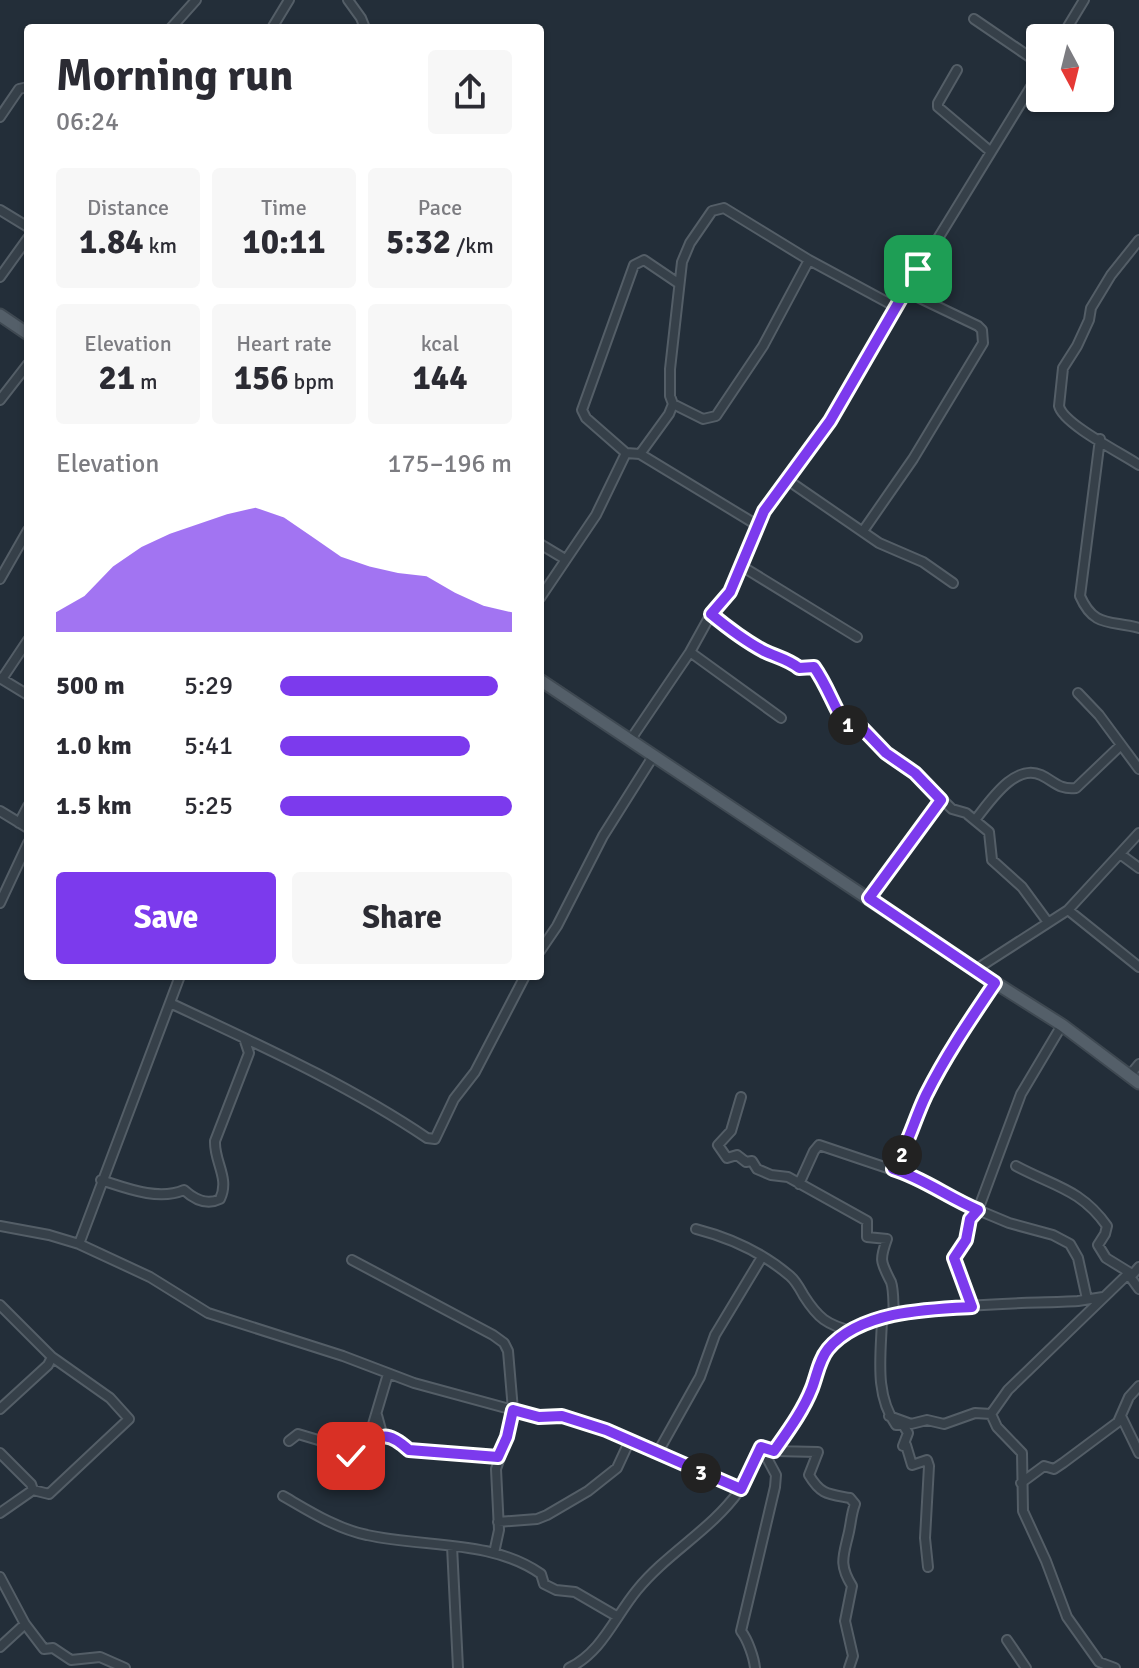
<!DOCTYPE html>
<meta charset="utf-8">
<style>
:root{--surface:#fff;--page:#f7f7f7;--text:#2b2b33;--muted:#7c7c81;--accent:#7c3aed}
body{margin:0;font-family:Signika,sans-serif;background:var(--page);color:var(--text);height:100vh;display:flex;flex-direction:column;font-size:30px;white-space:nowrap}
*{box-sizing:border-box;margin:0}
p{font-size:26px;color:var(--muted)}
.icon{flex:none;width:44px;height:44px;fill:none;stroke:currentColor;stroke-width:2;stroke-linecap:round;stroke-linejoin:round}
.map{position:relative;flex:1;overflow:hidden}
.sheet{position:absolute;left:24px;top:24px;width:520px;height:956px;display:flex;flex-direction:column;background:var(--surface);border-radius:8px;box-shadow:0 2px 6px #0004}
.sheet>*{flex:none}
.needle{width:52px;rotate:173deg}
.controls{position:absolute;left:1026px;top:24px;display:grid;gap:16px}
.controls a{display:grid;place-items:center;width:88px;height:88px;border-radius:8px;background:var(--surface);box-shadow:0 2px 6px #0004;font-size:40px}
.pin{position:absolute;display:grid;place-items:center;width:68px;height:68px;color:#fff;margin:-34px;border-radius:16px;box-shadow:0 4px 12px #0006}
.km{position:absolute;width:40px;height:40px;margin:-20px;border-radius:50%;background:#222;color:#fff;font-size:22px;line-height:40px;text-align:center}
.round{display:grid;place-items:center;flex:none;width:84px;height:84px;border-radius:8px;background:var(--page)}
.summary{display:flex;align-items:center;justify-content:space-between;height:136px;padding:0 32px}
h1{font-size:44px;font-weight:700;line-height:60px}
.stats{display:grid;grid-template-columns:repeat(3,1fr);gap:12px;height:136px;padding:8px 32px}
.stats div{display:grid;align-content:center;border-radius:8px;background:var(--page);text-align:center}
.stats b{font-size:34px;font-weight:700}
.stats small{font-size:22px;font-weight:400}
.stats p{font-size:22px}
.chart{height:224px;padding:16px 32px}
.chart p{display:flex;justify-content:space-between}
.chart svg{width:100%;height:144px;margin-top:8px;fill:var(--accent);opacity:.7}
.primary-button{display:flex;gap:16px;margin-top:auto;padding:16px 32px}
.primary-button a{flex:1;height:92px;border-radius:8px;background:var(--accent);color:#fff;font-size:32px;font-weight:700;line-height:92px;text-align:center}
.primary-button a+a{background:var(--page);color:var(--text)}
ul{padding:0 32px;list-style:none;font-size:26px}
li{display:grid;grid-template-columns:128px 96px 1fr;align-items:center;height:60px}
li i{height:20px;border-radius:10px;background:var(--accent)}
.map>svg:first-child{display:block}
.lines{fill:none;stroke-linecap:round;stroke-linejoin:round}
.minor-casing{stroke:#545e67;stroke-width:12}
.major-casing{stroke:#3f4952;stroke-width:15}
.minor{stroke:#364049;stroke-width:8}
.major{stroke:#545f69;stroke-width:11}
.route-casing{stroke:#fff;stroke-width:16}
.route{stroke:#7c3aed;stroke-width:10}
</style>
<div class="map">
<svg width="1139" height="1668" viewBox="0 0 1139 1668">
<rect width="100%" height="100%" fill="#232e39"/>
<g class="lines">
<defs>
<path id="minor" d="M348,0L361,18L365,28
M974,19L1040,64
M171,28L196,0
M272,28L289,0
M1061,38L1084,0
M957,70L938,103V107L990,151
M0,117L19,89L28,87
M0,210L28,227
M1139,240L1111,275L1091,308L1089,320L1077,346L1063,368L1059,406C1063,424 1121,453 1139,465
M0,277L28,238
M0,400L28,364
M673,404L703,419L716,416L763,346L809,260
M1100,439L1080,596C1094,628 1110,620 1139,628
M626,453L586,418L582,410L634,265L644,260L678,283
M640,454L757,525
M786,479L879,543L923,562L953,583
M863,531L913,459L983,343L982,330L978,326L905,291
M540,544L565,559
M743,567L857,637
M0,579L28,530
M540,598L596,515L626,453L640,454L669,414L673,404L670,396V369L682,262L690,243L712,211L724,208L809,260L896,307
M711,614C728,628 745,641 764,651C776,657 788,659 799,668L814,667C827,685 833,705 845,724L863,729L886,753L915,773L952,809L966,813L989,832L992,860L1022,887L1047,921
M690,652L781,718
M0,678L28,695
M2,679L28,640
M1078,693L1099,715L1139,769
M631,739L690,652L711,614L730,592L764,511L830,421L896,307L1040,72
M0,811L28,828
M975,820C989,803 1014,763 1041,775C1054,781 1059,790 1076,788L1121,745
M19,823L28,806
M1120,854L1139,868
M869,898L941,800
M0,903L28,843
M1068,910L1139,967
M540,951L557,926L603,836L654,755
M975,970L1068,910L1139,833
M170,1003C257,1044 347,1084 427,1138L435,1139L454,1099L475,1072L525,976
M1129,1076L1139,1064
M741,1097L731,1131L718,1145L727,1158L737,1155L746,1162L752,1161L757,1169L771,1175L788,1177L867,1221V1237L887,1239C879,1261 881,1262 891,1282C894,1290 893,1305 894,1315
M1016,1166C1053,1186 1081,1189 1107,1226L1105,1234L1098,1245L1106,1258L1132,1274
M893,1169L950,1049L995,983
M101,1180C126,1188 158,1201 184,1190C194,1199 206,1206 220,1199C230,1178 214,1162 215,1141L249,1053L244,1038
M799,1184L814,1151L819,1145L914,1177L954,1200L1009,1223L1053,1235L1070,1244L1078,1258L1087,1299
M0,1226L49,1235L79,1244L150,1277L208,1313L343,1356L414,1383L539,1417L562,1416L582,1422L630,1440L741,1489
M696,1229C731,1238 762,1252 790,1276C796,1281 800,1289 804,1296C818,1318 827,1325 852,1331
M79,1244L180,976
M352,1260L493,1335L504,1343L508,1351L513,1410L507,1437L496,1469L499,1530L494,1553
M1128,1274L1139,1289
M0,1305L52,1357L48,1365L0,1409
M972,1307L954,1258L966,1240L970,1219L978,1210L1021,1094L1062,1025
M882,1319C881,1355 874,1394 896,1425H903L908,1433L903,1446L906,1445L912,1465L927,1460L929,1466L925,1538L928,1567
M991,1414L997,1427L1022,1453L1023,1511L1046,1561L1067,1617L1099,1662L1115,1668
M377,1415L383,1437
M889,1416L911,1424L927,1420L944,1424L975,1413L991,1414L1008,1390L1128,1274H1133L1139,1267
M1121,1416L1139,1453
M372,1440L371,1431L388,1374
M289,1441L298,1434L325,1442L351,1456C377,1448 375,1420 409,1450L498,1457
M761,1447L774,1451C788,1431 803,1410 812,1388C817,1375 819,1359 829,1348C872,1299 1015,1305 1078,1301L1103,1297
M774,1451L818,1452L809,1475C821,1495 828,1494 850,1498L855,1504C851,1514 851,1525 848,1536C843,1557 839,1565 852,1586L845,1621L853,1656L849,1668
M658,1452L700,1377L715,1335L762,1257
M0,1453L31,1484L33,1490L49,1494L129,1419L110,1398L52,1357
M1021,1483L1044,1466L1054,1469L1063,1463L1118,1422L1129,1397L1139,1386
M283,1496C309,1511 337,1529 367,1535C425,1548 491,1539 541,1574L544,1584L556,1590L575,1592L618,1617
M0,1513L33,1490
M498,1522L537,1519L547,1515L588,1491L617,1468L630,1440
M452,1546L458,1668
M0,1577L25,1624L44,1649L53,1648L71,1660L100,1657L125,1668
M1007,1640L1026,1668
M0,1647L25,1624
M569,1668C602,1652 614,1618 637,1590C667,1553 711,1530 739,1491C748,1479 754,1462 761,1447
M755,1668C754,1658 748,1640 741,1631L775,1487L776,1475L761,1447"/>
<path id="major" d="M0,315L28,334
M540,680L975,970L1062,1025L1139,1083"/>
</defs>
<use href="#minor" class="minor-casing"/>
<use href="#major" class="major-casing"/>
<use href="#minor" class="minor"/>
<use href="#major" class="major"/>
</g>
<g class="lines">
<defs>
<path id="route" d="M351,1456C377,1448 376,1420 409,1450L498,1457L507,1437L513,1410L539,1417L562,1416L606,1430L741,1489L761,1447L774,1451C788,1431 803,1411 812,1388C817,1375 819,1360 828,1349C860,1311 928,1309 972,1307L954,1258L966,1240L970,1219L978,1210C949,1198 923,1178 893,1169C908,1146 914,1120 926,1095C946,1055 970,1020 995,983L869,898L941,800L915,773L886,753L863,729L845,724C833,705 827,685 814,667L799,668C788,659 776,657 764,651C745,641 728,628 711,614L730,592L764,511L830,421L918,269"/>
</defs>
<use href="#route" class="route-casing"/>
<use href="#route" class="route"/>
</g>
</svg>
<div class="controls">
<a><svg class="needle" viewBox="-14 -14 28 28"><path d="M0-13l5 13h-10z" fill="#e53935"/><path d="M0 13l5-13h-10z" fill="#7c7c81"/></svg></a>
</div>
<div class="pin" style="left:918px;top:269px;background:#1e9e55"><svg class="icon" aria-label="arrive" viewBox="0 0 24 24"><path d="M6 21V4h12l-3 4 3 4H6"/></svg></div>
<div class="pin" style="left:351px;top:1456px;background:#d93025"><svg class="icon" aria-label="check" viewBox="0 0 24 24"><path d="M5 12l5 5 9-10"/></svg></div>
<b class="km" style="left:848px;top:725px">1</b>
<b class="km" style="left:902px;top:1155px">2</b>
<b class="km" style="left:701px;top:1473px">3</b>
<section class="sheet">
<div class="summary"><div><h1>Morning run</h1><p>06:24</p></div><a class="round"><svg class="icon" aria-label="share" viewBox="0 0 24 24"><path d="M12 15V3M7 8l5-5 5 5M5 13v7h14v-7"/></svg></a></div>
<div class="stats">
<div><p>Distance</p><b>1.84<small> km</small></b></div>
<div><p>Time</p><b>10:11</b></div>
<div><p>Pace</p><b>5:32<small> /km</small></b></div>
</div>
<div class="stats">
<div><p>Elevation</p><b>21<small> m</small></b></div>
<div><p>Heart rate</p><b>156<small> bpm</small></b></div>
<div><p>kcal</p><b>144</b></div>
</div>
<div class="chart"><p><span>Elevation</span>175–196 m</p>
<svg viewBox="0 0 160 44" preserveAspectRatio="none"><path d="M0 44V38L10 33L20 24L30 18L40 14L50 11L60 8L70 6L80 9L90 15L100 21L110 24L120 26L130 27L140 32L150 36L160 38V44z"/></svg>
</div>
<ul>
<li><b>500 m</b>5:29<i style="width:94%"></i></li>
<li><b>1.0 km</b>5:41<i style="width:82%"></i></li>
<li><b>1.5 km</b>5:25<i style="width:100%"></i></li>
</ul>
<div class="primary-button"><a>Save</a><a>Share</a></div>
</section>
</div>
